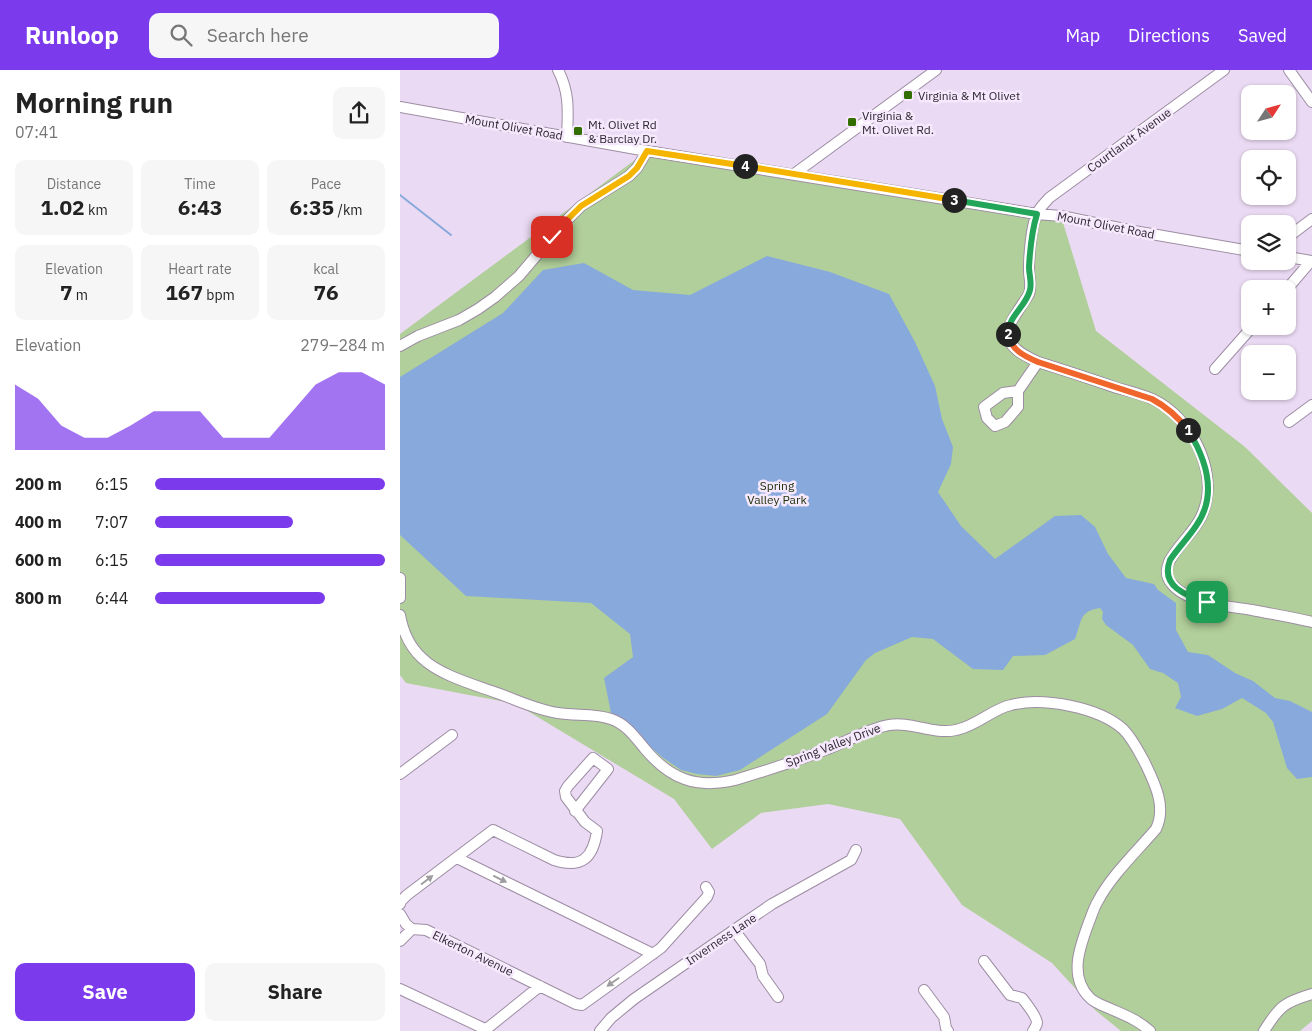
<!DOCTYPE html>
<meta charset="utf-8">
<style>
:root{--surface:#fff;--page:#f6f6f6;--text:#222;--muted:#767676;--accent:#7c3aed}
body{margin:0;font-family:"IBM Plex Sans",sans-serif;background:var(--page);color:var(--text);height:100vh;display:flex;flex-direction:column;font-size:19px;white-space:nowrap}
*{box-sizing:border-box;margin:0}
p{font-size:16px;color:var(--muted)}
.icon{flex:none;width:28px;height:28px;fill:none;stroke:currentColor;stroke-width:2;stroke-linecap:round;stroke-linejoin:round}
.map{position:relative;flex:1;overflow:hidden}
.details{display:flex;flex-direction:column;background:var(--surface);width:400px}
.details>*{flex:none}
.needle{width:32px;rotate:54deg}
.tools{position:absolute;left:841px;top:15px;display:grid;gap:10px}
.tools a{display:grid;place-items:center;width:55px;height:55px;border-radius:10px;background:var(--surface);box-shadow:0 1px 4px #0004;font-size:25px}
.pin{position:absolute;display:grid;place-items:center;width:42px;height:42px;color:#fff;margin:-21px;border-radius:10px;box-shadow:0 2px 8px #0006}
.km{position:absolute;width:25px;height:25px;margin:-12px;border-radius:50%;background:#222;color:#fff;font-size:14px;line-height:25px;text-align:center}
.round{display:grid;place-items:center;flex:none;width:52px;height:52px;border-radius:10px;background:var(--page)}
.summary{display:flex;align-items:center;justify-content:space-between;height:85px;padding:0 15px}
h1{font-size:28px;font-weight:700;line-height:38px}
.metrics{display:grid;grid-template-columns:repeat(3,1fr);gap:8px;height:85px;padding:5px 15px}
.metrics div{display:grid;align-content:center;border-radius:10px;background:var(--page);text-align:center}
.metrics b{font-size:21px;font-weight:700}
.metrics small{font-size:14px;font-weight:400}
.metrics p{font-size:14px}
.chart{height:140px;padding:10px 15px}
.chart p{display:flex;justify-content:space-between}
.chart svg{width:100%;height:90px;margin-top:5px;fill:var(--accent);opacity:.7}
.button{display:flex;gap:10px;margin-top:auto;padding:10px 15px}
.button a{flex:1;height:58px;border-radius:10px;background:var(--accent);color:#fff;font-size:20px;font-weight:700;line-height:58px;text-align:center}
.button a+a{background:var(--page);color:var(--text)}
ul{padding:0 15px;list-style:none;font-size:16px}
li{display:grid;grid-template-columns:80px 60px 1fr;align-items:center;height:38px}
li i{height:12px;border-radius:6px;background:var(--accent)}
header{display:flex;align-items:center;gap:30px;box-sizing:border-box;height:70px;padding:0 25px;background:var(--accent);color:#fff}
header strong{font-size:24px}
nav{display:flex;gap:28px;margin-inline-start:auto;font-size:18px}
.search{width:350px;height:45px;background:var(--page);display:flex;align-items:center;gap:12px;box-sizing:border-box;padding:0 18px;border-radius:10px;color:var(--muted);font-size:19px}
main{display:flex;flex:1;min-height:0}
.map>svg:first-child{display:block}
.green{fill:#b1cf9a}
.water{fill:#88a9dc}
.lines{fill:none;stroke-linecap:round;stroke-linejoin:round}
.stream{stroke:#88a9dc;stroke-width:2}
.minor-casing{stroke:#9d8da4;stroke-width:12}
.minor{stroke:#fff;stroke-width:10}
.oneway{fill:#a09da1}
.split-1-casing{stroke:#fff;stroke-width:10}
.split-2-casing{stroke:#fff;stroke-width:10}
.split-3-casing{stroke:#fff;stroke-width:10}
.split-4-casing{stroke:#fff;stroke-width:10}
.split-5-casing{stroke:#fff;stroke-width:10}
.split-1{stroke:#22a559;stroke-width:6}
.split-2{stroke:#f0652b;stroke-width:6}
.split-3{stroke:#22a559;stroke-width:6}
.split-4{stroke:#f5b400;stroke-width:6}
.split-5{stroke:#f5b400;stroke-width:6}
.poi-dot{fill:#326e00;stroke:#f6e8fd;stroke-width:2}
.labels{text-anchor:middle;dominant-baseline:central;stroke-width:5;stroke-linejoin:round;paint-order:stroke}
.poi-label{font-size:12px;fill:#2d262f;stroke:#f6e8fd;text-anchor:start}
.street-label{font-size:12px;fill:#2d262f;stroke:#f6e8fd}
.park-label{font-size:12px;fill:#21340c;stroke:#f6e8fd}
</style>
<header>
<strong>Runloop</strong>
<div class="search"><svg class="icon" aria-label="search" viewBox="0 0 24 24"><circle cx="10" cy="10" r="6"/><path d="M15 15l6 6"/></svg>Search here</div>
<nav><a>Map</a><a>Directions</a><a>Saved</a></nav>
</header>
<main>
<section class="details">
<div class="summary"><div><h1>Morning run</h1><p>07:41</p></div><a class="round"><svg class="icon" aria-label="share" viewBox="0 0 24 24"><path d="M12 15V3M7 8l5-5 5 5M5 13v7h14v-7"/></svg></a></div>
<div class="metrics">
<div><p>Distance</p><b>1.02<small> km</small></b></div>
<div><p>Time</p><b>6:43</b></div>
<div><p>Pace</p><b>6:35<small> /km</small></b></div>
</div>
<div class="metrics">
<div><p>Elevation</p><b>7<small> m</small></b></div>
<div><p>Heart rate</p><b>167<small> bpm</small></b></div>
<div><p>kcal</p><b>76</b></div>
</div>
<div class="chart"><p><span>Elevation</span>279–284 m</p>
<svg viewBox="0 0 160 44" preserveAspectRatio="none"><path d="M0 44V12L10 19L20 32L30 38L40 38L50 32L60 25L70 25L80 25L90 38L100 38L110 38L120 25L130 12L140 6L150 6L160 12V44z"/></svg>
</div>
<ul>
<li><b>200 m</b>6:15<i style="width:100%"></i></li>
<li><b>400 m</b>7:07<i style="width:60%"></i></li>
<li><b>600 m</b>6:15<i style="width:100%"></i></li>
<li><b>800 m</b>6:44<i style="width:74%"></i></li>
</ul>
<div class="button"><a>Save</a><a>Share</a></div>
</section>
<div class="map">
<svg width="912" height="961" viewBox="0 0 912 961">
<rect width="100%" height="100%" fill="#ebdaf3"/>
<path class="green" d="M247,81L661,146L696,261L845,377L912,443V951L900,961H721L695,940L652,893L562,835L500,749L428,734L361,743L312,779L274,729L116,634L6,613L0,605V264Z"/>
<path class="water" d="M367,186L430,202L489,224L515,272L535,316L542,349L553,377L551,394L538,422L561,456L595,489L655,446L681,445L695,457L708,484L726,508L754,514L758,520L776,533V560L788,582L808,585L835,603L853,611L875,628L890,631L912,642V707L897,709L887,698L873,652L866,643L842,628L822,639L797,646L775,638L781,627L778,613L763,603L750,599L733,575L706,555L702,549L703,542L700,538C679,541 682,551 675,569L645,585L613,586L603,600L573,599L533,569L512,567L475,583L466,590L427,644L340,700L316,706L297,704L281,700L262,687L211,643L204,608L233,587L230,564L191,533L66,526L0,465V307L103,243L143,200L184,193L233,220L290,225Z"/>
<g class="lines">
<path class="stream" d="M0,125L51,165"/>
<defs>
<path id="minor" d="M158,0C170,23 168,42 167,67
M824,0L649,128C645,133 639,138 637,144C631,156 629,186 629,200C629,208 632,215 629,224C608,257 591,271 638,292C664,300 691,309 717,318C732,322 747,325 760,333C796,355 821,409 800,449C792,464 777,476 769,492C766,499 766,507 771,513C787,534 828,536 852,540C872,544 892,547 912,552
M889,0L912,32
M0,37L247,81L637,144L661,146L734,161L850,181
M394,104L536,0
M888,167L912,149
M888,187L912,191
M887,219L911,191
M0,276L18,266L59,250L78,239L95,227L119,206L164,153L181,136L229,106L237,98L247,81
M815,299L853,256
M618,321L603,323L584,337L587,348L595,356L605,352L618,337V321L638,292
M889,352L912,335
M0,508V528
M0,545C3,562 9,576 22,588C39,605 75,615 97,623C117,630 137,640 158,643C175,646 194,643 211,649C226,654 235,667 245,679C270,709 296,719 335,710C365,701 396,691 425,680C444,673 470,658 489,655C511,651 533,665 556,660C577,656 592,639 611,635C643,627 698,637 723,659C732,668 738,680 744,691C754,712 767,736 756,759C738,780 710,807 698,831C694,837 692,845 689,852C680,876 668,907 690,928C696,934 705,936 713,940C727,946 739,951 750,961
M0,704L52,665
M57,788L253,884
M0,834L1,831L7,825L93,760L154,790C182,799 193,788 197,761L185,752L166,727L165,721L168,716L193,688L208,699L175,741
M0,844L6,854L12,859
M12,859L26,860L176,934L182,935L261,878L307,827L309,822L306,817
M334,860L360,894L363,906L378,927
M0,871L12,859
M584,891L610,925L622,928C626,933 637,947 637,953C637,954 634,960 633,961
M0,919L85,959
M524,920L544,947L546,958L548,961
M84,961L140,916
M200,961L211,948L234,929L334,860L372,834L451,790L456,780
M864,961C879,937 884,932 912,924"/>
</defs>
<use href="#minor" class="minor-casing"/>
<use href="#minor" class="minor"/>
</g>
<defs><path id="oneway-solid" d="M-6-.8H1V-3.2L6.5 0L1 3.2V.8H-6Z" transform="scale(1.25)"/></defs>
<g class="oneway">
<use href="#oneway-solid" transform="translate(100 809) rotate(26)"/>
<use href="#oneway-solid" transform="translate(27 810) rotate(-37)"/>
<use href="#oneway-solid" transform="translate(213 912) rotate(145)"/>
</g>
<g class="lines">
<defs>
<path id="split-1" d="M788,360C806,389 818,425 796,456C788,468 778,478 770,490C760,516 786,526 807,532"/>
<path id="split-2" d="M608,264C611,280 624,286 638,292L752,329C767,337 778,347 788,360"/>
<path id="split-3" d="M554,130L637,144C632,160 630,179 629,197C629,204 632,213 630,220C626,237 608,246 608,264"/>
<path id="split-4" d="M345,96L554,130"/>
<path id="split-5" d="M152,167L164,153L181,136L229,106L237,98L247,81L345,96"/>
</defs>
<use href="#split-1" class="split-1-casing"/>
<use href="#split-2" class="split-2-casing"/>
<use href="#split-3" class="split-3-casing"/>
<use href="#split-4" class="split-4-casing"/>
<use href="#split-5" class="split-5-casing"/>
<use href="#split-1" class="split-1"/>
<use href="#split-2" class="split-2"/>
<use href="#split-3" class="split-3"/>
<use href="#split-4" class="split-4"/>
<use href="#split-5" class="split-5"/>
</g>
<g class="poi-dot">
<rect x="503" y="20" width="10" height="10" rx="2.5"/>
<rect x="447" y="47" width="10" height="10" rx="2.5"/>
<rect x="173" y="56" width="10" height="10" rx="2.5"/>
</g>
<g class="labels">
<g class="poi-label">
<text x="518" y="25">Virginia &amp; Mt Olivet</text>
<text x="462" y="45">Virginia &amp;<tspan x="462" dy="14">Mt. Olivet Rd.</tspan></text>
<text x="188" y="54">Mt. Olivet Rd<tspan x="188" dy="14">&amp; Barclay Dr.</tspan></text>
</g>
<g class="street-label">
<text transform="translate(114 57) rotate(10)">Mount Olivet Road</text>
<text transform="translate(729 70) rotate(-36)">Courtlandt Avenue</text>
<text transform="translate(706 155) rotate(11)">Mount Olivet Road</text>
<text transform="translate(433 675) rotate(-21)">Spring Valley Drive</text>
<text transform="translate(321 869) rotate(-34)">Inverness Lane</text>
<text transform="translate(73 883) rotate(26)">Elkerton Avenue</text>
</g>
<g class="park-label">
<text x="377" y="415">Spring<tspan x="377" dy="14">Valley Park</tspan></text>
</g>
</g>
</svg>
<div class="tools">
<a><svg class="needle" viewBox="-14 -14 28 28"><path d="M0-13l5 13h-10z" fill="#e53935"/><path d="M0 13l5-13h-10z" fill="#767676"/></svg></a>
<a><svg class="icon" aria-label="locate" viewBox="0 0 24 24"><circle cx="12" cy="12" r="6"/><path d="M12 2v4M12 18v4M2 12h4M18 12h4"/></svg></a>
<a><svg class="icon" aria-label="layers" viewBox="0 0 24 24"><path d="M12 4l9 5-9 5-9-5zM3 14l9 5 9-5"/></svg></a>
<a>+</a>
<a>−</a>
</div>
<div class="pin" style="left:807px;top:532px;background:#1e9e55"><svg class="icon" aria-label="arrive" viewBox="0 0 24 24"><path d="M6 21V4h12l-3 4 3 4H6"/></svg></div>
<div class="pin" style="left:152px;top:167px;background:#d93025"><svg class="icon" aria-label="check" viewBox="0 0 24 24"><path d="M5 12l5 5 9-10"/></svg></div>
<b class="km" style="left:788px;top:360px">1</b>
<b class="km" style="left:608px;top:264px">2</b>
<b class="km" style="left:554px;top:130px">3</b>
<b class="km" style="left:345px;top:96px">4</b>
</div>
</main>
